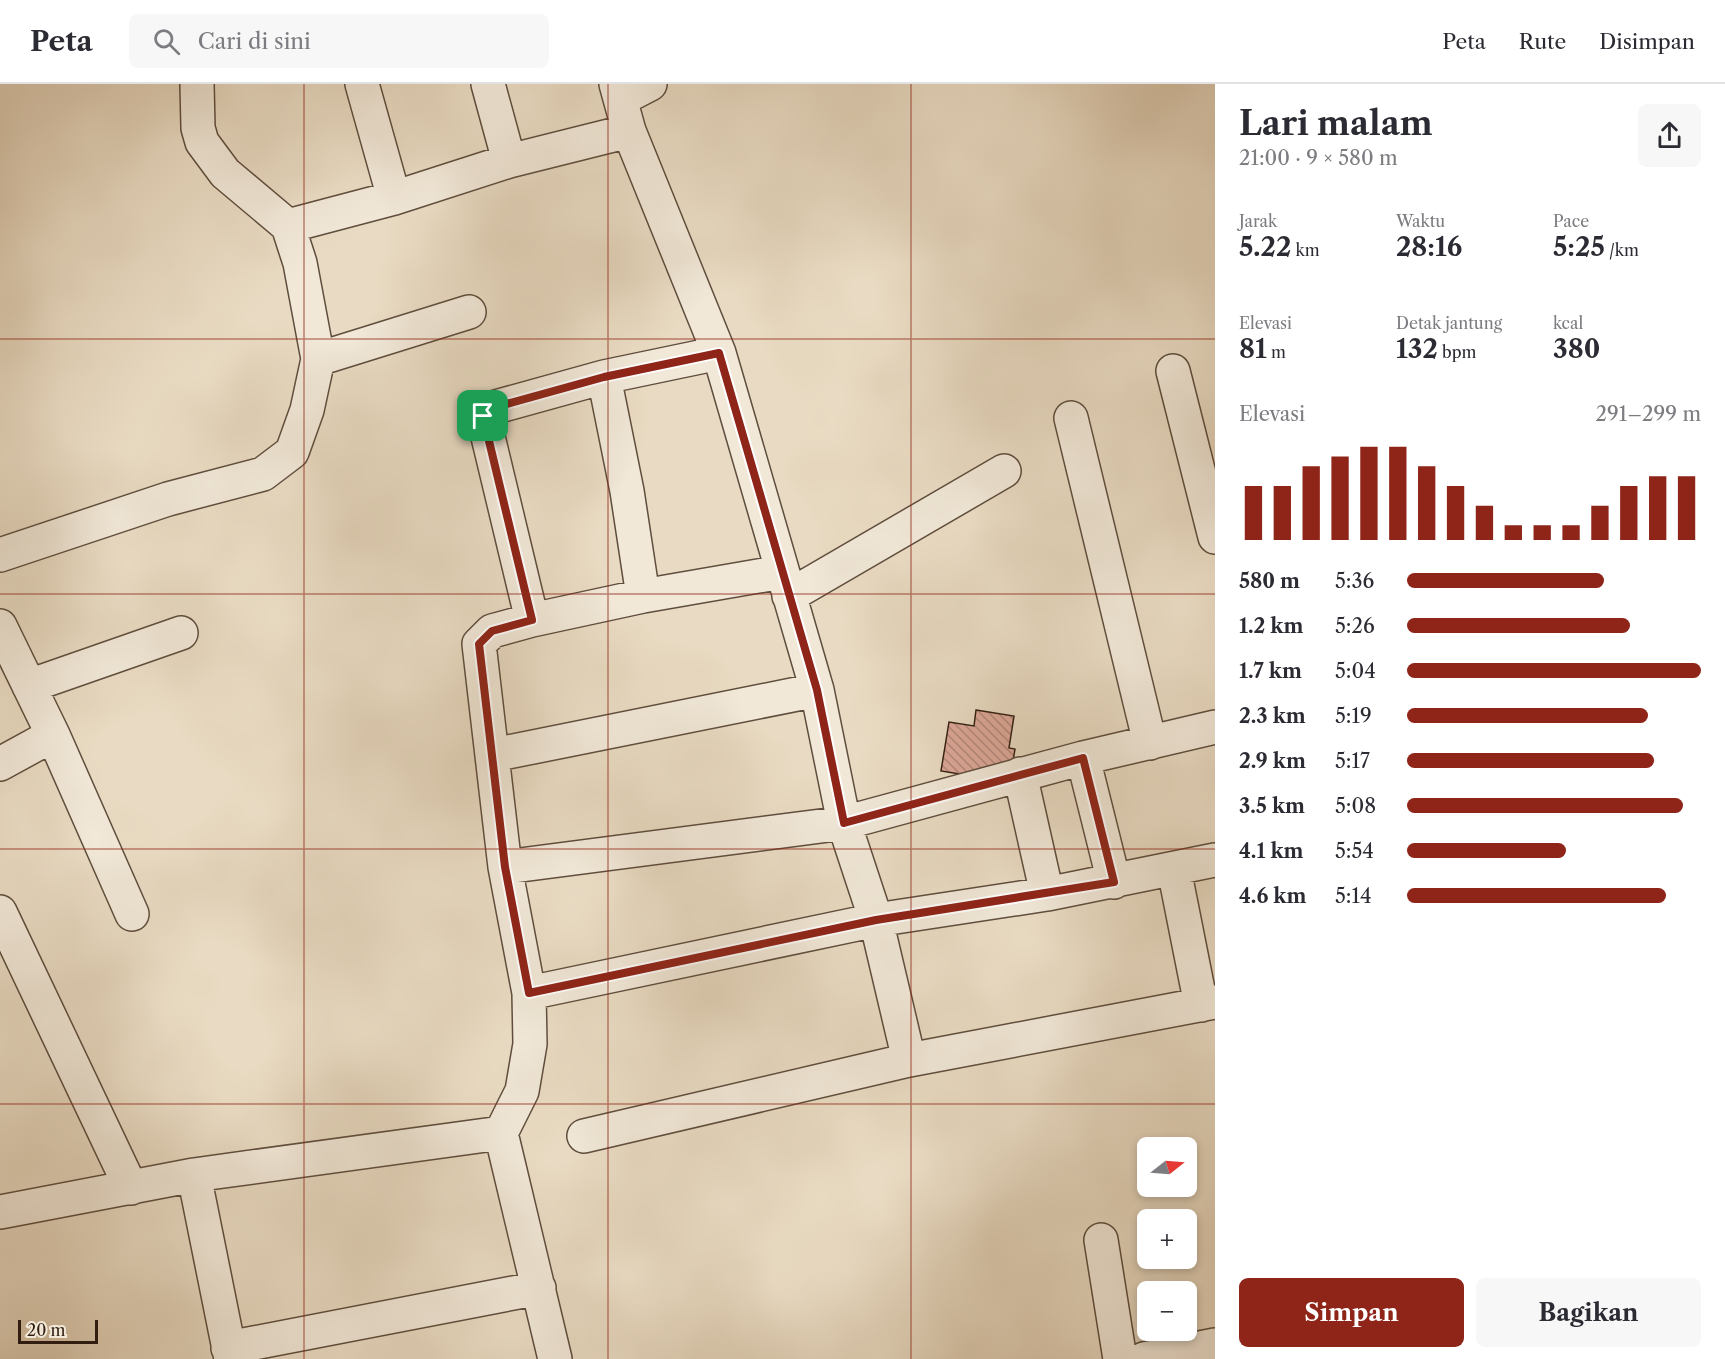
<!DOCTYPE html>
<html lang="id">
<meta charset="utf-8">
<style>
:root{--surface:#fff;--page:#f7f7f7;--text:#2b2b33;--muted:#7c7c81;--line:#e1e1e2;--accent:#8f2418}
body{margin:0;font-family:"Libre Caslon Text",serif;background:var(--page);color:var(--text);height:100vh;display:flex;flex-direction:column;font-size:22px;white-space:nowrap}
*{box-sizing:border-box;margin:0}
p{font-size:20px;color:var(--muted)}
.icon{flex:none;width:33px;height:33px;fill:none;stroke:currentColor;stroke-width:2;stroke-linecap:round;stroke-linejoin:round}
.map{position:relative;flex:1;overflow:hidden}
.details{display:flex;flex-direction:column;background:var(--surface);width:510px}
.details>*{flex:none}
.needle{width:39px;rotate:73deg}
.fabs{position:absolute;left:1137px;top:1053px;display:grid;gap:12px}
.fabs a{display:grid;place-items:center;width:60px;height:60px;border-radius:9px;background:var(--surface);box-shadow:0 3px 9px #0003;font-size:30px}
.scale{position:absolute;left:18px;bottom:15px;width:80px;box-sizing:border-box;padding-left:6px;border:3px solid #311e10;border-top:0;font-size:16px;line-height:21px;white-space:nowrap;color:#311e10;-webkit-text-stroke:4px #f1e8d8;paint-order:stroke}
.pin{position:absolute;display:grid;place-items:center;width:51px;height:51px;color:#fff;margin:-26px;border-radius:12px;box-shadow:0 3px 9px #0006}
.round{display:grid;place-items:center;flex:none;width:63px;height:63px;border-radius:9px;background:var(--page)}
.summary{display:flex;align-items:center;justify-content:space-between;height:102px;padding:0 24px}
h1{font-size:33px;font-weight:700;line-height:45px}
.stats{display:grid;grid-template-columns:repeat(3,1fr);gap:9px;height:102px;padding:6px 24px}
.stats div{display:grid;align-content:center}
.stats b{font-size:26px;font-weight:700}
.stats small{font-size:16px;font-weight:400}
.stats p{font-size:16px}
.chart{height:168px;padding:12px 24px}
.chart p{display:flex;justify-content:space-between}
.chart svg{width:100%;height:108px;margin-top:6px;stroke:var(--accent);stroke-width:6}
.button{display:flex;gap:12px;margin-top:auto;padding:12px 24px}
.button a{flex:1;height:69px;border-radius:9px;background:var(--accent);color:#fff;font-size:24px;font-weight:700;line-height:69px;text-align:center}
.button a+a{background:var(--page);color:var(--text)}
ul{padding:0 24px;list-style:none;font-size:20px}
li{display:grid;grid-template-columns:96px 72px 1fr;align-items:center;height:45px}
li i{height:15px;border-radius:8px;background:var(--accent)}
header{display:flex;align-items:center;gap:36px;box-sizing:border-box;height:84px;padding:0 30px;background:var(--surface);border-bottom:2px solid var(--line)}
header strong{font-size:28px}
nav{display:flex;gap:33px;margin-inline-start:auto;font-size:21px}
.search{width:420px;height:54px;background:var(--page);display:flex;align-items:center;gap:15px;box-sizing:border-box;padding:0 21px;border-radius:9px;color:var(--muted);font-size:22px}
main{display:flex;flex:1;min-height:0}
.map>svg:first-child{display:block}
.building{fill:url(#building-back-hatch);stroke:#311e10;stroke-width:1.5}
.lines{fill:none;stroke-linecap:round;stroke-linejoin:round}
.minor-casing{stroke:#5f4d3d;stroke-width:36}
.minor{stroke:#f1e8d8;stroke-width:33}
.route-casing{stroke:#fff;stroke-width:12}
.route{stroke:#8f2418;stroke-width:8}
.grid{fill:none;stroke:#8f2418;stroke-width:1.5;stroke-opacity:0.55}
</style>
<header>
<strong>Peta</strong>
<div class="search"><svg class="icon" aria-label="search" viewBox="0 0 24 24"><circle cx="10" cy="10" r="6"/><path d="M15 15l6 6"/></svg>Cari di sini</div>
<nav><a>Peta</a><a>Rute</a><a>Disimpan</a></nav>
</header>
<main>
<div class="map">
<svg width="1215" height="1275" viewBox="0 0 1215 1275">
<defs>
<pattern id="building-back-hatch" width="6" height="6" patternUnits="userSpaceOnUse" patternTransform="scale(1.5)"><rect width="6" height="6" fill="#dea89a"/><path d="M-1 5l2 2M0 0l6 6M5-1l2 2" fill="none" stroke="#b5887c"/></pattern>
</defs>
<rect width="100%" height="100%" fill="#e9dbc3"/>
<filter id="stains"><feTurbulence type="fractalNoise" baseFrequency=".00333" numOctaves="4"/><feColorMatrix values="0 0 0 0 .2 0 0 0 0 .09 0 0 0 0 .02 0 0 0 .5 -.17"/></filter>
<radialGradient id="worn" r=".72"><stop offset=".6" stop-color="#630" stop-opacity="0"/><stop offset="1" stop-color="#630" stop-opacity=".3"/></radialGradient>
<path class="building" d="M976,626L1014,632L1009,664L1015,665L1011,689L990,695L941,687L949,638L974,642Z"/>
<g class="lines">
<defs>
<path id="minor" d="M362,0L394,114
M488,0L509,77
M616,0L629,47L719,269L817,606L844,739L876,836L909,976
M621,15L650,0
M288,142L394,114L509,77L629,47
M318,275L469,228
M1173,287L1215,453
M1071,334L1150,659
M0,471L168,415L263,390L292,368L307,326L318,275L300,179L288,142L225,89L202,58L198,44L197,0
M643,512L627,407L604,293L719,269
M789,512L1004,387
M532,536L643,512L782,488
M0,542L53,651L132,830
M29,602L181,549
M493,671L817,606
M1083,674L1114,798
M0,680L53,651
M1020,690L1047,810
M505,783L844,739L1083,674L1215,643
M1174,785L1201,921
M0,828L131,1104
M529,909L505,783L479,560L492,547L532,536L483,332L492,324L604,293
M501,1049L522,1007L530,960L529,909L876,836L1047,810L1215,776
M584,1052L909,976L1215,918
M194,1091L231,1275
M0,1128L194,1091L501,1049L555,1275
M1101,1156L1120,1275
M228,1264L539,1204
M1144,1275L1215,1261"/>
</defs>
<use href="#minor" class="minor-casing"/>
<use href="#minor" class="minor"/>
</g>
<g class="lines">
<defs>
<path id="route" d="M719,269L817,606L844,739L1083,674L1114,798L876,836L529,909L505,783L479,560L492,547L532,536L483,332L492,324L604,293Z"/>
</defs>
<use href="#route" class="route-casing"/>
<use href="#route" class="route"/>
</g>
<path class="grid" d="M304,0V1275M608,0V1275M911,0V1275M0,255H1215M0,510H1215M0,765H1215M0,1020H1215"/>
<rect width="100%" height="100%" filter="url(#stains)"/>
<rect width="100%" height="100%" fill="url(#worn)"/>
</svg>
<div class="fabs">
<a><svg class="needle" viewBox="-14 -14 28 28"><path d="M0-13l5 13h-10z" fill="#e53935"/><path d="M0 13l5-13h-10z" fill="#7c7c81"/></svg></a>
<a>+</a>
<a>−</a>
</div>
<div class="scale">20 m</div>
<div class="pin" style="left:483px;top:332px;background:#1e9e55"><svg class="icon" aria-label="arrive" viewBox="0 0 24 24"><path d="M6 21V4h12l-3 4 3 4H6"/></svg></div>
</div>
<section class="details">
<div class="summary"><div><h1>Lari malam</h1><p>21:00 · 9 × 580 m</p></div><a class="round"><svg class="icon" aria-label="share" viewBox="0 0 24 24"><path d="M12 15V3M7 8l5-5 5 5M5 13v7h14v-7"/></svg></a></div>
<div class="stats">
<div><p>Jarak</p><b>5.22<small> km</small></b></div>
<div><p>Waktu</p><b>28:16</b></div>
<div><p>Pace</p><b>5:25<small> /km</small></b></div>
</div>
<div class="stats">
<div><p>Elevasi</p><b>81<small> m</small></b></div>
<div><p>Detak jantung</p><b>132<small> bpm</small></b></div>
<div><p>kcal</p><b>380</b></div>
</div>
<div class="chart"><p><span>Elevasi</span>291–299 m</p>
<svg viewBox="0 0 160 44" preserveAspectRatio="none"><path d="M5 44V22M15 44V22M25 44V14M35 44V10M45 44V6M55 44V6M65 44V14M75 44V22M85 44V30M95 44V38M105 44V38M115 44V38M125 44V30M135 44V22M145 44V18M155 44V18"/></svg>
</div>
<ul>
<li><b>580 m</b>5:36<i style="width:67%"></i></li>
<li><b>1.2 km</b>5:26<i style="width:76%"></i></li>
<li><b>1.7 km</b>5:04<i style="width:100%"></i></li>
<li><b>2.3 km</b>5:19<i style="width:82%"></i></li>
<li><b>2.9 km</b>5:17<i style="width:84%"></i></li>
<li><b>3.5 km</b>5:08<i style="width:94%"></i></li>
<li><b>4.1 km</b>5:54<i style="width:54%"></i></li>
<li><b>4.6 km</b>5:14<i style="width:88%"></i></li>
</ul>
<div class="button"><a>Simpan</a><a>Bagikan</a></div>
</section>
</main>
